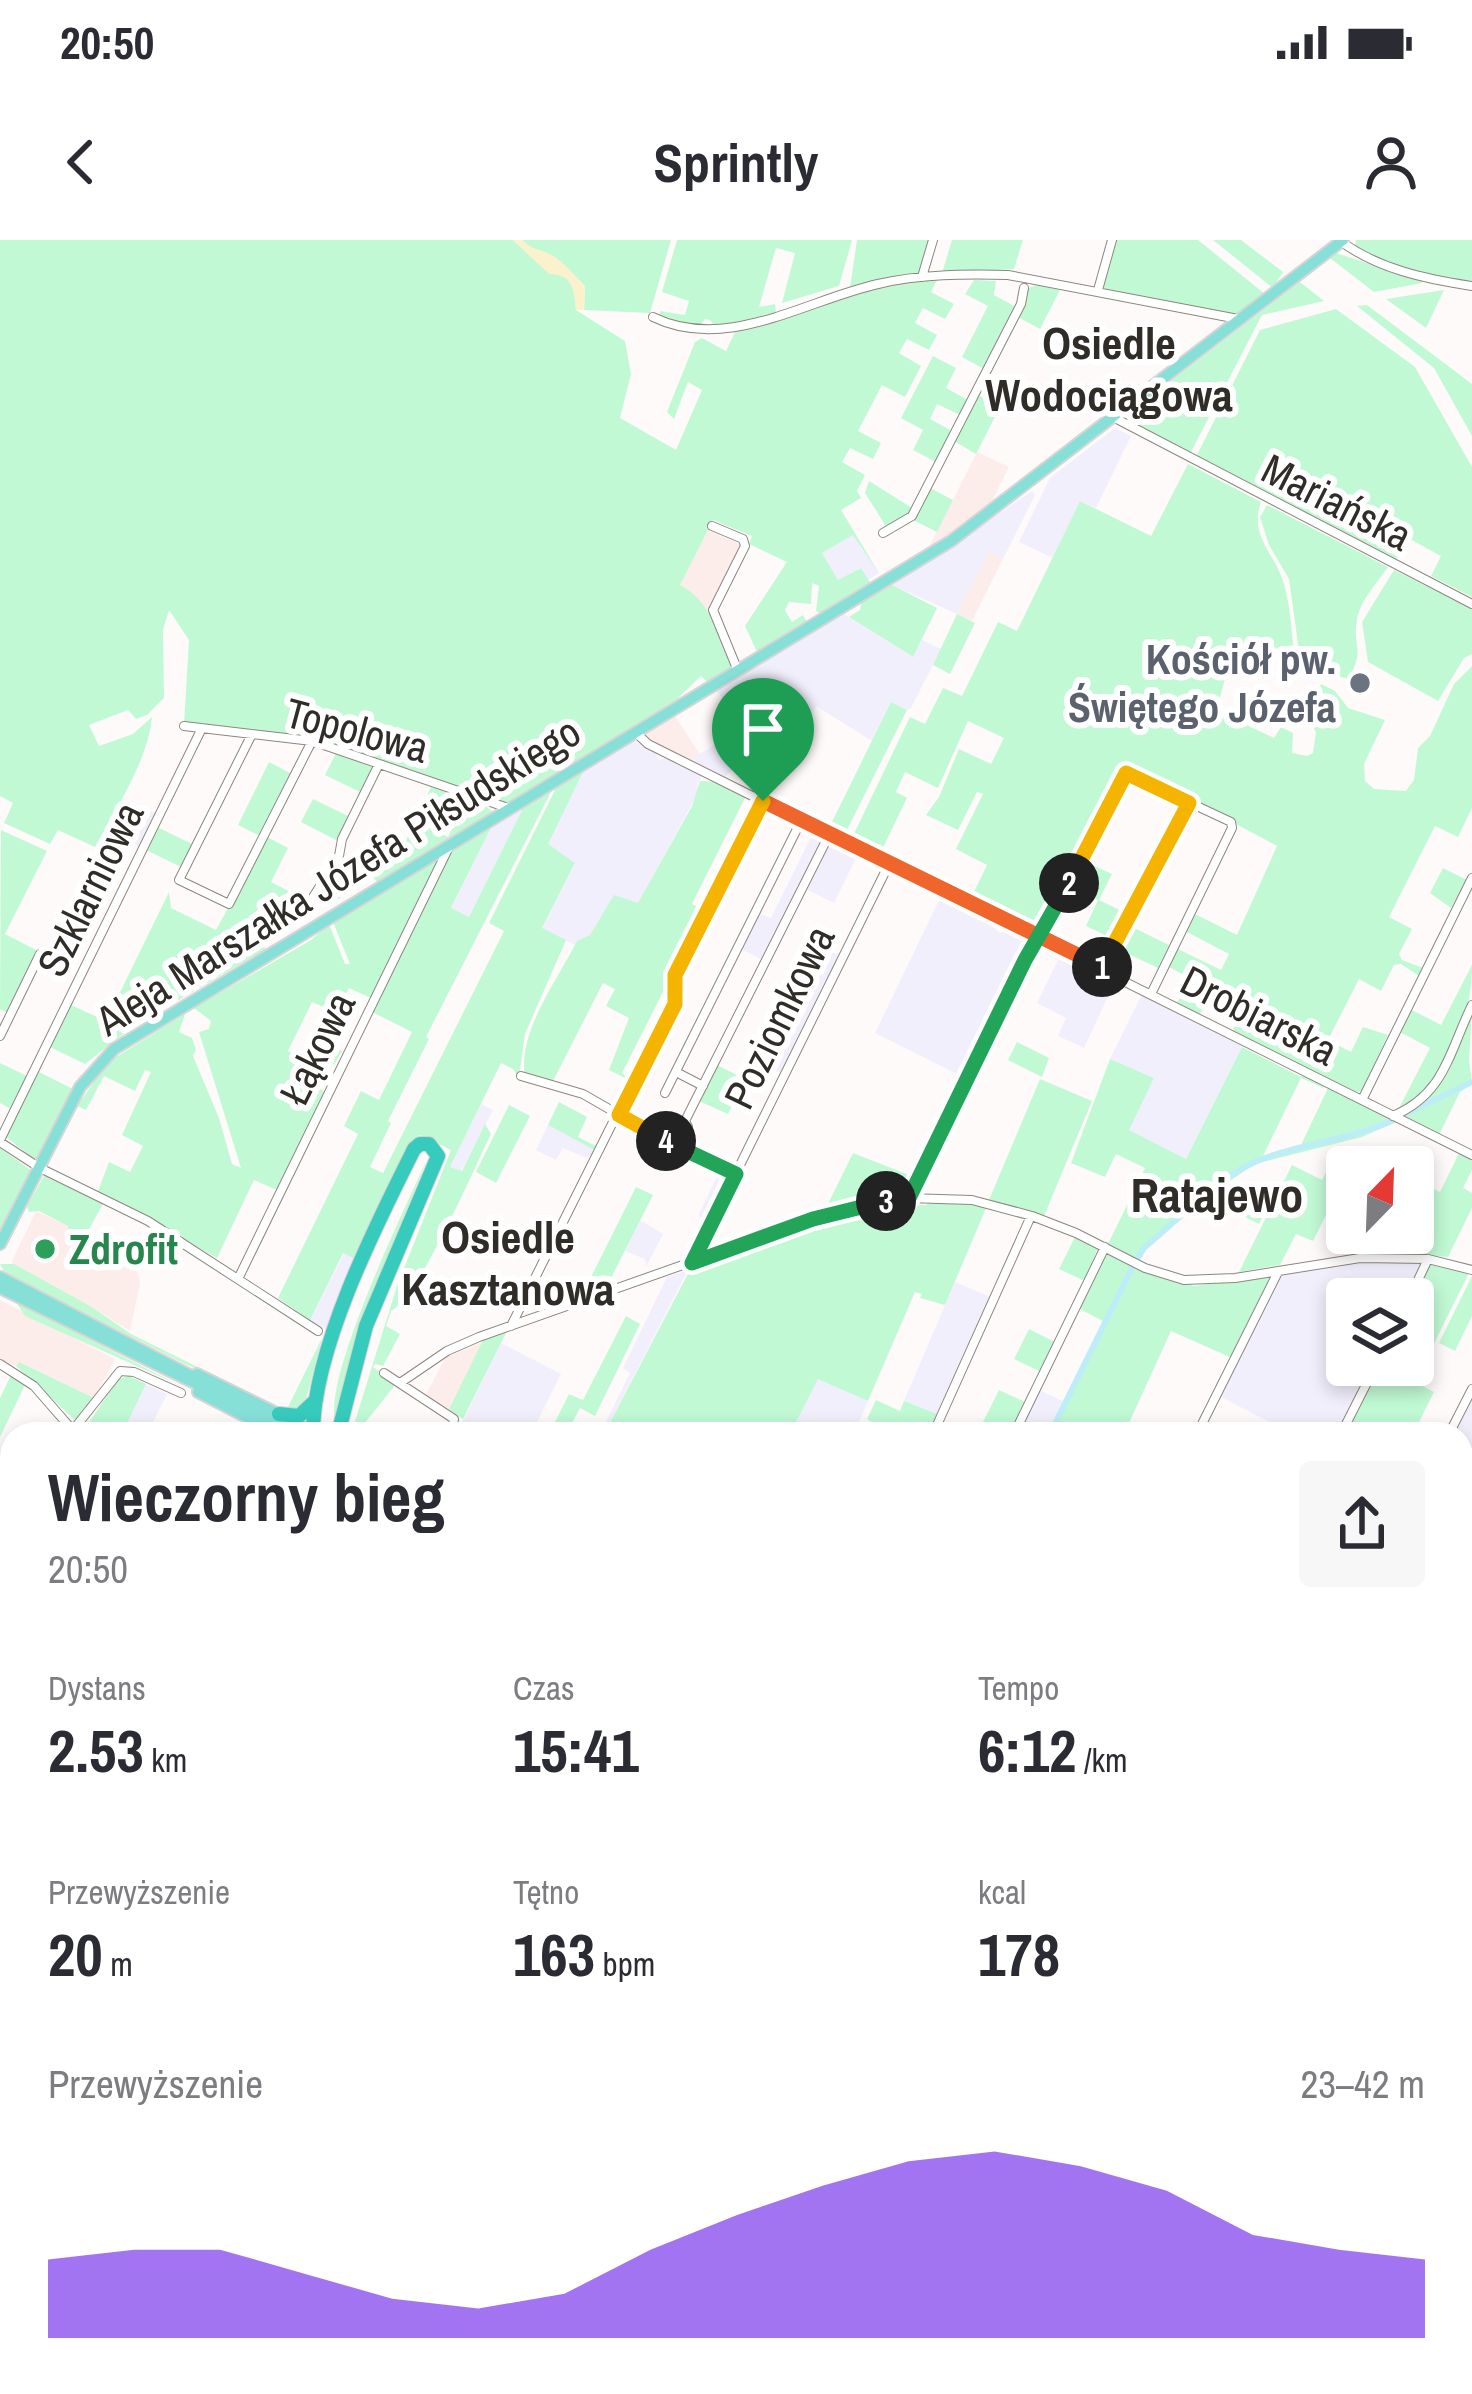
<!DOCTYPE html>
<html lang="pl">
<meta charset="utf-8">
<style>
:root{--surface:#fff;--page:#f7f7f7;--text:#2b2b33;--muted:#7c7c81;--accent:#7c3aed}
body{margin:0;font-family:"Archivo Narrow",sans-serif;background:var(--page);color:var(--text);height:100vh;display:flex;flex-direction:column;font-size:45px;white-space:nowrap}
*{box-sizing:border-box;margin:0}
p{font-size:39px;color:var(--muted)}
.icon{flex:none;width:66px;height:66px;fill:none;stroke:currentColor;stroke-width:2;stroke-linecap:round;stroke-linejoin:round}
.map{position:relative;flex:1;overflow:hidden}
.panel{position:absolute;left:0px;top:1182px;width:1473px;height:972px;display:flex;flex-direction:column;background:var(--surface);border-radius:36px 36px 0 0;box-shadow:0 6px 18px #0003}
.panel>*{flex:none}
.needle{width:78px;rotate:23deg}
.tools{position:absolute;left:1326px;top:906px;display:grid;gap:24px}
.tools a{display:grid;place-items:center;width:108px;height:108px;border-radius:12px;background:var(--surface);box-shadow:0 6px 18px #0003;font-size:60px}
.pin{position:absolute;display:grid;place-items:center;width:102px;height:102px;color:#fff;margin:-123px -51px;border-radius:50% 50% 50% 0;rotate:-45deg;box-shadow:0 0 12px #0007}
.pin .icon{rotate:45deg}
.km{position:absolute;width:60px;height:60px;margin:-30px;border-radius:50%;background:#222;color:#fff;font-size:33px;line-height:60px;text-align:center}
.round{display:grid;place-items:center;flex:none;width:126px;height:126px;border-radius:12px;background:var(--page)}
.overview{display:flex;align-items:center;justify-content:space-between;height:204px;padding:0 48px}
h1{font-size:66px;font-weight:800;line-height:90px}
.figures{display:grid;grid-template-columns:repeat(3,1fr);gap:18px;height:204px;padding:12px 48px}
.figures div{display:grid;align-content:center}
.figures b{font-size:60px;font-weight:800}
.figures small{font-size:33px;font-weight:400}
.figures p{font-size:33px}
.chart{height:336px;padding:24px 48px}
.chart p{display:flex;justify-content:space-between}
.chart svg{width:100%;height:216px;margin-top:12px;fill:var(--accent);opacity:.7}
.status{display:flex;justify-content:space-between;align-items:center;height:84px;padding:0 60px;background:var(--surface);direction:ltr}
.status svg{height:33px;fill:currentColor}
header{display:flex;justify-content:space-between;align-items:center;height:156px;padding:0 48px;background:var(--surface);font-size:54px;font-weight:800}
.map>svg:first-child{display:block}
.commercial{fill:#fdedea}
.industrial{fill:#f2effc}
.green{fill:#c1f9d4}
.sand{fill:#fbf1cc}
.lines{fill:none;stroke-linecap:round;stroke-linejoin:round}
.stream{stroke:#bdeef8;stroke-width:3}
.canal{stroke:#bdeef8;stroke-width:6}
.minor-casing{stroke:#90857d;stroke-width:10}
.major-casing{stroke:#d6d5d4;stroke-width:14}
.highway-casing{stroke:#d6d5d4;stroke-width:16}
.minor{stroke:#fff;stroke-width:8}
.major{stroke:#87e0d8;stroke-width:10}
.highway{stroke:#37cbbe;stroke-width:14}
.split-1-casing{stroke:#fff;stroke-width:24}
.split-2-casing{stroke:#fff;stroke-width:24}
.split-3-casing{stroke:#fff;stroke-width:24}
.split-4-casing{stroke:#fff;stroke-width:24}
.split-5-casing{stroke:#fff;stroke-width:24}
.split-1{stroke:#f0652b;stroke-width:15}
.split-2{stroke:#f5b400;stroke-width:15}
.split-3{stroke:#22a559;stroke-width:15}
.split-4{stroke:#22a559;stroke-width:15}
.split-5{stroke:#f5b400;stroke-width:15}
.worship-dot{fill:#6b7280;stroke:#fff;stroke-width:4.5}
.leisure-dot{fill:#2e9e5b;stroke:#fff;stroke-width:4.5}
.labels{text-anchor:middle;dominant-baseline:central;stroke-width:12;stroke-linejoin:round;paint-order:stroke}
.street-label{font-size:42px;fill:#302c28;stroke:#fff}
.worship-label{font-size:42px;font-weight:bold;fill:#5b616d;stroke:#fff;text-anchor:end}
.leisure-label{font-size:42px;font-weight:bold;fill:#27864d;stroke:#fff;text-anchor:start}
.neighbourhood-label{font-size:45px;font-weight:bold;fill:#302c28;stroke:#fff}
.quarter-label{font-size:48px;font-weight:bold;fill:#302c28;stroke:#fff}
</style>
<div class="status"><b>20:50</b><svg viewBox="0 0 49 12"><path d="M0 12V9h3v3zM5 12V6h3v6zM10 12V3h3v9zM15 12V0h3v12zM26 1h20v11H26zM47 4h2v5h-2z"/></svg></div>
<header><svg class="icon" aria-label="back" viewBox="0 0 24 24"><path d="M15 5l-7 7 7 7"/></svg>Sprintly<svg class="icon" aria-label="person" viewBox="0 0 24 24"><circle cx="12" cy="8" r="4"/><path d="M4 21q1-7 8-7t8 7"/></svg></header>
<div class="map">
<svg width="1472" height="2154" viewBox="0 0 1472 2154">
<rect width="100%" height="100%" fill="#fdfaf9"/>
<path class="commercial" d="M977,212L1009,227L989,267L928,309Z
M707,290L740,304L742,309L707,373L711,380L655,395Z
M989,312L1003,319L972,381L957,374Z
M675,476L700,514L689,520L647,498L645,493Z
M36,971L69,986V995L138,1033L140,1043L130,1091L92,1067L13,1026L12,1021Z
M0,1060L115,1119L94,1158L19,1122L16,1126L0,1119Z
M483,1102L449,1169L426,1155L445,1118Z"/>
<path class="industrial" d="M1115,188L1131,196L1096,268L1080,261L1053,318L1019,302L1050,238Z
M1032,251L1035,255L1003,319L989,312L957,374L892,345Z
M853,294L879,333L868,340L860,328L838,341L822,313Z
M844,374L912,417L922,400L941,409L911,468L907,470L891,462L872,501L816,466L786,523L759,493L746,500L744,518L725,537L689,520L742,489L717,451Z
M633,500L657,513L658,520L667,518L703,535L697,545L701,547L638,664L614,656L590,695L575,705L542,689L575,624L547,604L584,530Z
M120,557L156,574L140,607L104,590Z
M523,568L469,677L451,669L492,586Z
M814,591L823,599L763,720L739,708L757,672L771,678Z
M832,600L858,614L834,663L806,649Z
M943,652L994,679L996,690L1001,693L1008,687L1033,698L971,826L967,827L965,838L875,793Z
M814,702L839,715L784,834L755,819Z
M1062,712L1116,739L1084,808L1058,796L1066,778L1037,763Z
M1142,754L1244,803L1186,919L1128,890L1154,838L1110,819Z
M481,864L493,870L461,931L450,927Z
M548,885L596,911L587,918L563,908L556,920L536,910Z
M720,930L730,940L709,982L698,976Z
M640,980L663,994L646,1027L645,1019L625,1011Z
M344,1013L359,1020L327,1090L310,1080Z
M1360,1021L1422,1023L1406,1059H1347V1125H1373L1339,1194H1293L1219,1156L1272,1055L1278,1037L1284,1032L1327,1025L1336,1028Z
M688,1030L604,1194H600L630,1133L623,1128L667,1037Z
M955,1042L993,1058L940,1175L904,1161Z
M501,1103L561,1134L531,1194H474L460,1187Z
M818,1138L868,1161L854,1194H790Z
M146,1144L167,1154L147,1194H122Z
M1037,1149L1063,1161L1047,1194H1015Z
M1472,1156V1222L1461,1244V1194H1451Z
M1472,1661V1724L1461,1746V1683Z"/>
<path class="green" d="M0,0H513L549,33C572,32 575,50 576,70L625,101L631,134L620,178L676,210L702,150L688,142L674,179L667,172L695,102L702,98L726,111L736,90L877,46L938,38L931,52L954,64L945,79L923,68L915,83L937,95L929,110L907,99L899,113L921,126L905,157L882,145L858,191L881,203L873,219L850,208L842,222L865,235L857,251L861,258L841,270L879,333L853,295L822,313L838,340L861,328L871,344L821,374L816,371L819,346L812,343L811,364L789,362L785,370L792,382L803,375L807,382L757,412L745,386L787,322L749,304L752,296L713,280L680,345C709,359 721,397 733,427L707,442L701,436L677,459L507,564L315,499L184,484L189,400L169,370L163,390L164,458L147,475L136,479L128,470L89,485L99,506L133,494L152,477C148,521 116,568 95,607L58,590L50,604L4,583L13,563L0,556Z
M522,0H671L650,73L584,70L585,46L553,16L531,9Z
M677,0H852L839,46L782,63L795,13L776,8L759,67L775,64L776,72L716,88L710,80L705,79L699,87L660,77V71L685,75L689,61L662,52Z
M857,0H930L920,35L850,48Z
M952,0H1023L1014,29L942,33Z
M1116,0H1198L1265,54L1237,76L1102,50Z
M1213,0H1241L1283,32L1273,48Z
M1356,0H1472V41C1433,35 1388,29 1355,6Z
M1336,13L1421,40L1422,43L1374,52L1330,18Z
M974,40L996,41L994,55L1016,67L984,129L962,117L988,66L965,54Z
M1300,42L1324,61L1262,75L1190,214L1127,180L1128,174Z
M1037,45L1060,50L1040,89L1018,77L1028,48Z
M1444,50L1426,88L1386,59Z
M1367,65L1472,144V196L1434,128L1357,66Z
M1336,69L1415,127L1472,227V357L1431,336L1441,316L1408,298L1397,319L1196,217L1260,90Z
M933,116L956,128L946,148L968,160L960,175L937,164L930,179L952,191L936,222L913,210L923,190L901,178Z
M978,155L1000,167L976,214L954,201Z
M1188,224L1261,262C1249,297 1275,313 1284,344C1291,368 1292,398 1295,423C1242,400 1269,418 1228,428L1220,457H1206L1204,465L1274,498L1281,487L1293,493L1292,513L1307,516L1313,513L1316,492L1306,475L1321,444L1335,451L1348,468L1385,480L1364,524L1365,541L1374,549L1406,551L1414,540L1418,508L1430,496L1454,444L1472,426V568L1458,597L1435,586L1389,677L1412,689L1399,714L1402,720L1423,728L1419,736L1401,724L1394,725L1381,751L1359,739L1328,800L1351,812L1363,787L1388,795L1362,851L1357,852L1232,792L1240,772L1210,757L1199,776L1176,765L1190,738L1167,726L1176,708L1221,730L1229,714L1185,691L1193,673L1237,695L1277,606L1234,583V579L1126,530L1041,693L971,658L987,625L956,609L983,554L977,552L958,590L926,575L939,557L959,509L991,524L1004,498L968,481L938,548L905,532L896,552L907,558L880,614L851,600L910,477L925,484L943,448L962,456L998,382L1017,391L1080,261L1151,296Z
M869,241L912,268L909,275L887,288L865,253Z
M930,248L953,260L937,292L913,280Z
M1267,265L1388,327C1378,342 1359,362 1357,380C1352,408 1366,409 1348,439L1331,434L1328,439L1301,425L1289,339L1269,305L1260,277Z
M1394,330L1472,369V414L1464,418L1438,461L1368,422L1362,382Z
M892,345L937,368L913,417L849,377L860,370L861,363Z
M957,374L975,383L950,434L933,425Z
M891,462L907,470L846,592L831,584Z
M336,513L374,528L362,553L325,535Z
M269,522L292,534L260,596L238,585Z
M584,530L548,604L575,623L542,688L566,700L525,794L519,838L513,829L501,823L450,927L462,931L485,884L491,894C473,930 420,1056 391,1071L386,1086L400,1094L383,1126L375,1124L373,1127L396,1144L360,1189L352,1191L397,1046L451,910L420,895L415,902L310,1161L330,1093L327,1090L358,1020L343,1013L310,1080L278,1058L358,894L344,886L361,851L379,860L412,792L370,771L449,612L492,586L451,668L469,677L523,568L553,548L426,797L429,799L388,881L391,883L370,927L383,933L504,691L489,683L557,546Z
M700,541L719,542L746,556L692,664L704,671L622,833L633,842L609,830L629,778L606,766L615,749L603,743L552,843L525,836C517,793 558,739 577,701L590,695L614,655L638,663L692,566Z
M431,547L454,555L438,592L448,597L466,559L482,563L493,572L377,642L373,637L377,627L384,630L395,624Z
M313,559L350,577L338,601L301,582Z
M157,587L192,604L181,627L146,610Z
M1,590L47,611L5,694L38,711L8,773L0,769Z
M267,597L288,608L271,642L308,661L293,685L258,668L233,718L261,704L266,709L131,788L85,824L50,807L71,765L106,781L169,652L171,668L216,690Z
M341,617L370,632L364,644L335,661L345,641L329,632Z
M438,619L373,759L349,748L337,773L312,762L288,811L312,823L322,802L342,811L334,825L325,822L317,840L308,833L304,840L327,853L279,951L254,940L217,1018L98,951L109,922L130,932L143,906L122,895L151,832L145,830L135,851L104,836L86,870L77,866L108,822L185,774L179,792L192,798L196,810L193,816L219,878L232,924L241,928L199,792L209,789L211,781L194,768L311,700L329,684L345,724H350L333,682Z
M1084,621L1112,634L1099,660L1126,673L1113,699L1086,686L1098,660L1070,647Z
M1443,628L1467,640L1451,668L1430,653Z
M1128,685L1169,705L1158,728L1116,708Z
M1472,725C1472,779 1446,845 1397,872L1430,808L1398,791L1410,769L1441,785Z
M1472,769L1469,820L1472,844L1460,852L1438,897L1398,876L1422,864Z
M1017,802L1049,818L1042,837L1008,820Z
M1242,807L1301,837L1304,833L1326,844L1324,848L1301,838L1263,916L1300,907L1329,846L1398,881L1362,897L1255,924L1218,949L1142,1012L1136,1022L1107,1006L1145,928L1116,914L1105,937L1071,923L1110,819L1154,838L1129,890L1186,919Z
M0,823L27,836L11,869L0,863Z
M717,825L745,839L728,874L699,861Z
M37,831L73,849L38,918L34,919L6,897Z
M1040,839L1092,861L1044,976L989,960Z
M559,862L587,877L578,897L598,907L596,911L548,885Z
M509,865L530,876L496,943L476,932Z
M0,908L32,931L0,994Z
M1460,911L1472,917V930L1463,948L1472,953V968L1448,1017L1380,1011L1389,993H1413L1416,940L1440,952Z
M853,913L914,937L906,955L824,972Z
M429,915L364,1075L335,1181C324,1134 406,966 429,915Z
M1334,916L1357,927H1347L1345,983L1327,973L1313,1001L1296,994L1280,1025L1239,1032L1292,925L1322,940Z
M45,934L104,962L87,993V1004L69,995L68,986L39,971L29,972L27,966Z
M1249,942L1274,955L1259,984L1235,972Z
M636,947L653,955L608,1044L610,1049L580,1059Z
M904,961L903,965H927L928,961L987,966L945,1065L920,1058L922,1054L915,1052L868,1161L818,1139L790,1194H604L692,1026L822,980Z
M1076,995L1098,1007L1085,1041L1059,1029Z
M1108,1013L1134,1027L1194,1046L1268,1036L1270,1041L1232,1118L1171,1091L1124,1194H1047L1103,1081L1078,1068Z
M1434,1022L1470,1031L1415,1142L1434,1152L1413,1194H1343L1378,1125H1413V1059L1427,1025Z
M0,1024H14L92,1067L131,1094L232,1144L185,1124L5,1033Z
M1472,1036V1076L1455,1111L1439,1103Z
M16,1062L177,1144L25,1076Z
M626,1076L640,1084L595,1176L580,1168L566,1194H549L569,1154L583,1160Z
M1029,1089L1055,1102L1041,1132L1014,1119Z
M507,1091L463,1179L449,1169L484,1098Z
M322,1098L306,1160L296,1170L287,1169Z
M19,1122L94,1158L79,1178L74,1179L16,1126Z
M11,1135L25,1145L0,1197V1158Z
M129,1136L146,1144L122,1194H87L84,1190L118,1139Z
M999,1150L1025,1162L1009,1194H977Z
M876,1160L900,1171L904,1161L940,1175L931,1194H891L867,1179Z
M1472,1222V1293L1461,1315V1244Z
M1472,1332V1561L1465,1558L1461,1566V1353Z
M0,1826L12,1831V2142H307L310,2147L368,2142L370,2154H0Z
M522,2142H605L609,2153L522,2154L526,2145Z
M806,2142H932L927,2154H801Z
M985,2142H1042L1036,2154H980Z
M1050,2142H1197L1214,2154H1044Z
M1211,2142H1434L1428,2154H1228Z"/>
<path class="sand" d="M513,0H522C532,10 540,9 552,15C564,22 575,36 585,46L584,70H576C575,49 572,34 549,34Z"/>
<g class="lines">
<path class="stream" d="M1461,1964L1472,1959
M1216,2142L1233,2154"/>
<path class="canal" d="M1401,876L1472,842
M1136,1021L1144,1008C1179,979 1215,939 1257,921C1301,903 1350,900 1394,880
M1050,1194L1132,1028
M0,1478L12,1492"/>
<defs>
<path id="minor" d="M1339,0C1377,29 1426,39 1472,46
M922,37L933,0
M1098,50L1112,0
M653,77C726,113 806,60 878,44C920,34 965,34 1008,35L1238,79
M1113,177L1472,364
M712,286L743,299L745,306L713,370L738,431
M883,293L912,276L1021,64L1024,48
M184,486L312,501L508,568
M635,492L648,504L674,517L1472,915
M252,494L179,640L229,664L312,501
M310,662L339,616L342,599L379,524
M1040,699L1126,533L1231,582L1232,588L1151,754
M1101,729L1189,563
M0,796L40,714
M676,832L703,846
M521,836L583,854L663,900L736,934
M665,853L801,581
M1362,860L1472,638
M619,875L675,764V735L763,561
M1393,876C1445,854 1449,812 1472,765
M0,900L202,488
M0,902L40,928L148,981L318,1091
M678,907L688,887L685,881L830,593
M909,958L1037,697
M692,1022L890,622
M238,1039L448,609
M1409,1059L1428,1019
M511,1086L617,874
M0,1124L34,1146L76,1194
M384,1133L454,1179L452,1194
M400,1143L447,1111L479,1097L813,979L907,958L972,960L1032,976L1076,993L1145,1028L1184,1040L1235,1038L1360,1018L1428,1019L1472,1030
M73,1190L120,1131L134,1132L181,1153
M933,1194L1031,976
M1014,1194L1105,1007
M1197,1194L1278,1032
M1341,1194L1376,1125
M1449,1194L1472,1149
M0,1340L12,1346
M7,1470L12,1460
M0,1529L12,1535
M0,1606L12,1613
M0,1666L11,1644
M0,1674L12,1680
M0,1718L12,1724
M0,1769L12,1744
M376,2142L377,2154
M421,2142L422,2154
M774,2142L793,2154
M864,2142L866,2154
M1207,2142L1223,2154
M613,2154L626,2142
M659,2154L666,2142
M761,2154L767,2142
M947,2154L951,2149L961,2154
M978,2154L983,2142
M1040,2154L1046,2142"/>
<path id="major" d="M0,1004L80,847L114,809L951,301L1343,0
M0,1037L203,1142
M0,1048L299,1194
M197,1134L313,1191L324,1189L338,1194
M198,1152L272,1190
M1461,1764L1472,1769"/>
<path id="highway" d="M279,1174L299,1176L316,1160
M269,1189L275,1194
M313,1191C314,1107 376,985 414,909L420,904H429L438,916L366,1086L338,1194
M390,2142L391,2154
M404,2142L405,2154"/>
</defs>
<use href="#minor" class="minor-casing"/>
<use href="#major" class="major-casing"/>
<use href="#highway" class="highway-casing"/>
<use href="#minor" class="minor"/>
<use href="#major" class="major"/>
<use href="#highway" class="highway"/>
</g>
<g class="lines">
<defs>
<path id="split-1" d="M763,561L1102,727"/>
<path id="split-2" d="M1069,643L1126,533L1189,563L1102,727"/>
<path id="split-3" d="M886,961L909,958L1025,720L1069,643"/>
<path id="split-4" d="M666,901L736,934L692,1023L813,979L886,961"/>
<path id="split-5" d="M666,901L619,875L675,764V735L763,561"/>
</defs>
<use href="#split-1" class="split-1-casing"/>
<use href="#split-2" class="split-2-casing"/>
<use href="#split-3" class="split-3-casing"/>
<use href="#split-4" class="split-4-casing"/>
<use href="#split-5" class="split-5-casing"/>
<use href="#split-1" class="split-1"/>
<use href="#split-2" class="split-2"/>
<use href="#split-3" class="split-3"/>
<use href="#split-4" class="split-4"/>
<use href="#split-5" class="split-5"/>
</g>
<circle class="worship-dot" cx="1360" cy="443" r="12"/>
<circle class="leisure-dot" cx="45" cy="1009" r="12"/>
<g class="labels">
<g class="street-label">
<text transform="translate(1337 262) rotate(27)">Mariańska</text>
<text transform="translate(357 490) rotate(15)">Topolowa</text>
<text transform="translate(338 636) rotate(-32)">Aleja Marszałka Józefa Piłsudskiego</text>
<text transform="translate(90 649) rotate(-64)">Szklarniowa</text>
<text transform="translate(1259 775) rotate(27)">Drobiarska</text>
<text transform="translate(779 777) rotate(-64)">Poziomkowa</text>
<text transform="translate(317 808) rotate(-64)">Łąkowa</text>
</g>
<g class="worship-label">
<text x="1336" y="419">Kościół pw.<tspan x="1336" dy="48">Świętego Józefa</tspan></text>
</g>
<g class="leisure-label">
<text x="69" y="1009">Zdrofit</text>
</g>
<g class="neighbourhood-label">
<text x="1109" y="102">Osiedle<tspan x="1109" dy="52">Wodociągowa</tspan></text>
<text x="508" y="996">Osiedle<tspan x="508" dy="52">Kasztanowa</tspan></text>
</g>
<g class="quarter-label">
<text x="1217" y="954">Ratajewo</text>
</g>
</g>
</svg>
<div class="tools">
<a><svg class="needle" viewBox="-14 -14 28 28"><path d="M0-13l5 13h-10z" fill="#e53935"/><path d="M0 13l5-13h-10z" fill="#7c7c81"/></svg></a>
<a><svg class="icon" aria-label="layers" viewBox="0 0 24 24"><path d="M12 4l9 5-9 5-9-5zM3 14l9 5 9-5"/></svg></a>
</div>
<div class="pin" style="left:763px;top:561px;background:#1e9e55"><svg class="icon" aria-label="arrive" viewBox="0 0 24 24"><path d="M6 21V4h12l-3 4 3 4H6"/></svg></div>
<b class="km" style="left:1102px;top:727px">1</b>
<b class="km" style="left:1069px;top:643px">2</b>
<b class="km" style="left:886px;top:961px">3</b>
<b class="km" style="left:666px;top:901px">4</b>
<section class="panel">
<div class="overview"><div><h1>Wieczorny bieg</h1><p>20:50</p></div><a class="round"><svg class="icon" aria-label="share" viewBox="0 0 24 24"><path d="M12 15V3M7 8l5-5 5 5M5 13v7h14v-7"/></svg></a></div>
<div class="figures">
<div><p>Dystans</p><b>2.53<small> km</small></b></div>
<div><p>Czas</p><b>15:41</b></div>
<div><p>Tempo</p><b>6:12<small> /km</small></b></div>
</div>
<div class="figures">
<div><p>Przewyższenie</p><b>20<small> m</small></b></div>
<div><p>Tętno</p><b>163<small> bpm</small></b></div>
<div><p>kcal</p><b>178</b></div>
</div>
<div class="chart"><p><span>Przewyższenie</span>23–42 m</p>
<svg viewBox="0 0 160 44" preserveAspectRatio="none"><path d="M0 44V28L10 26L20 26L30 31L40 36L50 38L60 35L70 26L80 19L90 13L100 8L110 6L120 9L130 14L140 23L150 26L160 28V44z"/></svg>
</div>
</section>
</div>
